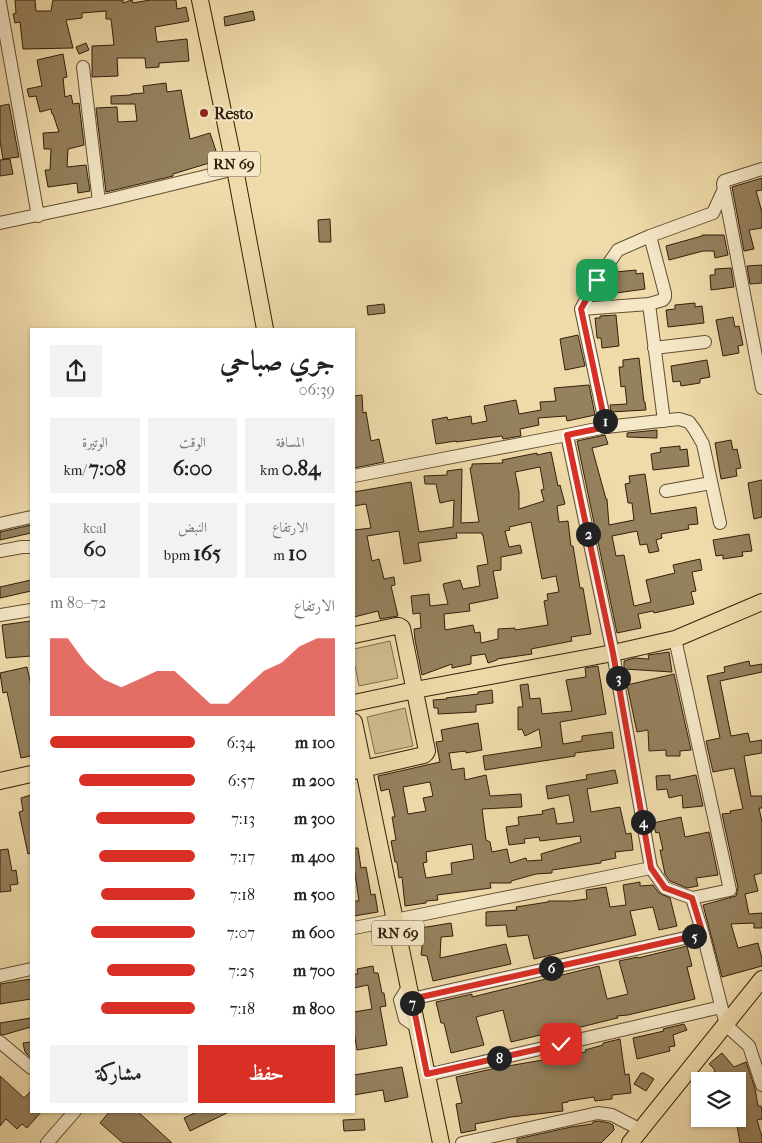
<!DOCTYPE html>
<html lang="ar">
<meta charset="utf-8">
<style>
:root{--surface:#fff;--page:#f2f2f2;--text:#222;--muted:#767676;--accent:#d93025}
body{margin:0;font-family:"IM FELL French Canon",Amiri,serif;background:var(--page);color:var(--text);direction:rtl;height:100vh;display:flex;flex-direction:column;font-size:19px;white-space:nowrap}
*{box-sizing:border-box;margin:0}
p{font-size:16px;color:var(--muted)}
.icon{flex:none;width:28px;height:28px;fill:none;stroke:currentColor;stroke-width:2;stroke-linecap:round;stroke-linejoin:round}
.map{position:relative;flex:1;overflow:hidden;direction:ltr}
.drawer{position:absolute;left:30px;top:328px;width:325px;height:785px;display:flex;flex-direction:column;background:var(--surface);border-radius:0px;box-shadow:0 1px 4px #0004;direction:rtl}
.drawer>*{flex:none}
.fabs{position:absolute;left:691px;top:1072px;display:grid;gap:10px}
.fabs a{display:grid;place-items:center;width:55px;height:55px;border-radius:0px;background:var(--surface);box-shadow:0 1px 4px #0004;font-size:25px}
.pin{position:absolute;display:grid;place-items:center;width:42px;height:42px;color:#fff;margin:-21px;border-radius:10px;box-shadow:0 2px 8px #0006}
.km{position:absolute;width:25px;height:25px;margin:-12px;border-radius:50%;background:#222;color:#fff;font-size:14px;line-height:25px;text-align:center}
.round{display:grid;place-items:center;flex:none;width:52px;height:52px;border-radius:0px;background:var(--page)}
.head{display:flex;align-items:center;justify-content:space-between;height:85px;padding:0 20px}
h1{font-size:28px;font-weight:700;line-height:38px}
.stats{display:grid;grid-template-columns:repeat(3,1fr);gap:8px;height:85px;padding:5px 20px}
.stats div{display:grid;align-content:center;border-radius:0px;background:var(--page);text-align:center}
.stats b{font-size:21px;font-weight:700}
.stats small{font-size:14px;font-weight:400}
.stats p{font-size:14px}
.chart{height:140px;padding:10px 20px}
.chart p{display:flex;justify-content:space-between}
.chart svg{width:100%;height:90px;margin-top:5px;fill:var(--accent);opacity:.7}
.button{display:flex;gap:10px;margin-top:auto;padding:10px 20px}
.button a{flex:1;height:58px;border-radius:0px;background:var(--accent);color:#fff;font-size:20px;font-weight:700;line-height:58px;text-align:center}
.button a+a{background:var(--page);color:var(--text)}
ul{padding:0 20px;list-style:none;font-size:16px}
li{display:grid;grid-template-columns:80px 60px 1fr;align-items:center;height:38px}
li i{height:12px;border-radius:6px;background:var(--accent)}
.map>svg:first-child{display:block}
.green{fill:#cfbb8f;stroke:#816d4d}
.building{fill:#95815e;stroke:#331f0b;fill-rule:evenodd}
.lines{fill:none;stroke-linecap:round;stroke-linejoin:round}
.minor-casing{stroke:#624e33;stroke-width:14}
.major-casing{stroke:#331f0b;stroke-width:18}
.minor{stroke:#f5e8c8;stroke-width:12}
.major{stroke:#efdbaa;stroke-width:16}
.route-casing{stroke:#fff;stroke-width:10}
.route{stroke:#d93025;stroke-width:6}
.poi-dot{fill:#8f2418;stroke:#f5e8c8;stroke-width:2}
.labels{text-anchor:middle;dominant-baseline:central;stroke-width:4;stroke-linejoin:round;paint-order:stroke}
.shield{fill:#f5e8c8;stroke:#6d5b44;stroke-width:1}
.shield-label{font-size:15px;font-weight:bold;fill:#331f0b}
.poi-label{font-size:16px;font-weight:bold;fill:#331f0b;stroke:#f5e8c8;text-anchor:start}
</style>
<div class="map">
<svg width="762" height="1143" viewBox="0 0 762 1143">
<rect width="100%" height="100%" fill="#efdbaa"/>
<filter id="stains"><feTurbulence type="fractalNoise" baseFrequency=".004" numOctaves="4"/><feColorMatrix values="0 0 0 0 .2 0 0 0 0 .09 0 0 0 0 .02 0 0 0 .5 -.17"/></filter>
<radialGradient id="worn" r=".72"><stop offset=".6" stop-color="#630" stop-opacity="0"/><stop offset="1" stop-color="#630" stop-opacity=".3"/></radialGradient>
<path class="green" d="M390,641L398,678L359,686L354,661V649Z
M405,708L413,746L375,754L367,717Z"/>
<path class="building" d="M15,0H35L36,11H51L53,0H123V3L132,0L133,3L150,0H176L177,9L186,7L189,21L155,27L157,42L187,39L189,61L159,63V67L146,68L145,58H117L118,76L92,77V46L114,45L111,19H106V11L82,13V18L66,20L73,48L23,49L20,22L15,23L13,14L16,13Z
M253,11L255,20L225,26L224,17Z
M86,43L89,50L79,54L76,47Z
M63,54L67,77L63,78L65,97L71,95L73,104L79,103L84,145L68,149L67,167L86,165L90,191L78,193L77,183L48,187L45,170H50L51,149H44L43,133L59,132L53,114H52L51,109L40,112L36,96L29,97L27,89L42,86L37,60Z
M166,83L167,92L181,90L190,139L210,133L219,160L173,174V176L106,192L96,108L117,107L118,122L137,121L135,104H111V96L131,95V94L144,93L143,86Z
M9,104L19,157L3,159L0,141V106Z
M10,159L13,174L0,176V160Z
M762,178V190L756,191L762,212V228L749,230L754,249L744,251L732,187Z
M330,219L331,242H319L318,220Z
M702,235H724L728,255L715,258L714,251H703L669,260L666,246L702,236Z
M762,265V283L750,284L747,266Z
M731,268L734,287L711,290L710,275H715V269Z
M636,270V274L643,273L645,289L609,294L607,280L609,277L617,276L616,272Z
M695,303V307L702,306L704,323L668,327L666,310L675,309V305Z
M384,304L385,313L368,315L367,306Z
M616,315L619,346L602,348L601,338H597L595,318H600V316Z
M733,317L735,327L739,326L743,345L738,346L739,353L723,356L716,320Z
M578,335L585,366L565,370L560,339Z
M639,358L644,402H645L646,410L611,412L610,405L627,404L625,386L621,387L619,367H623V360Z
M707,360L710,377L700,379V383L681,386L680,381L673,382L671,366Z
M589,385L595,415L567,421L566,416L538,418L539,425L520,429L521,436L503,439L502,436L456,442V441L436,444L432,420L447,417L448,420L471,416L472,424L487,421L484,406L516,400L519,414L541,410L540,402L556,401L554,388Z
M362,395L363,413L366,412L371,441L379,439L384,462L354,468V396Z
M657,430V438L627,437V433Z
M605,435L608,444L592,448L606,499H607L609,525L634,520L632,503H628L625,484L630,483L629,476L645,474L651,514L696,507L698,524L688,525L689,529L661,534L662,538L656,540L659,551L649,553L647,544L640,545L637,531L612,536L616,556L624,555L634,606L651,602L646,580L675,573L673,565L700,559L702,570L692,572L696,591L691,592L694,604L654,613L653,611L638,614L641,628L617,633L577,441Z
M731,440L733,450L737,449L741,468L736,469L737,476L721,479L715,443Z
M680,446V450L687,449L689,466L653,470L651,454L661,452L660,448Z
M551,452L558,486L560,485L565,504L557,506L559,522L568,521L571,546H573L580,588H583L591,634L571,637L572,641L531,649L532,654L497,659V660L488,663L485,654L471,656V664L452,668V664L422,675L415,640L414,629L421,628L420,613L413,614L411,596L429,594L430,606L448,604L443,584L460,580L463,589L480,586L477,566L488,564L483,535H482V533H456L457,538L418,543L421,561L404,564L399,531L367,536L372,561L379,559L384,579L394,577L395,585L391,586L398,616L380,619L378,611L354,617V530L371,528L366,504L354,506V492L411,482L419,532L453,527L454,500L440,503L436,484H425L424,476L447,475V471L462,469L461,523L479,522L470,468L472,467V464L503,463L502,460L537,453V455ZM540,467L544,489L541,490L544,501L519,509V492L515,472ZM531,522L542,579L556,576L559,592L547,594L548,600L544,601L548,625L515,630V628L498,629V639L481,643L480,632L475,633L473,625L445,630L444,614L470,611L469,604L498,598L493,571L501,570V557L522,553L520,545L509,547L505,531L510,530L509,527Z
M762,480V517L754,519L748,483Z
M31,525V533L0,540V532Z
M749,534L752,551L742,552L743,556L723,559V555L716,556L713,540Z
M31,580V591L0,598V587Z
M31,621V656L6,658L2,625Z
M669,652L672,672L624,669V661L635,658L649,659L648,655Z
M749,661L750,666L762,664V672L720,681L731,736L748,733L750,742L762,740V753L744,756L751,796H762V808H759L762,822V873L754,875L758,891L745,894L749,914L762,913V928H754V923L731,924L738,948L758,943L762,959V966L722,977L703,905L736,896L738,888L722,814L731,813L730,811L743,809L734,768L713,772L706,741L720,738L707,676L725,672L724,667Z
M598,666L606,714L560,722L563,744L582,741V736L612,732L614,748L575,753V756L485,770L483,756L542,747L539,729L525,736L522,729L518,730V707H523L520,685L528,684L530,699L540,698L542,714L572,711L566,680L586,677L585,668Z
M27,667L31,685V756L21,758L7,692L3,693L0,673Z
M674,674L691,750L680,751V756H666V750L649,751L648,730L637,732L627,685Z
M492,690L493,703L476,705V712L438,714V708H434L433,700L447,699L446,698L478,694V692Z
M478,723L482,750L466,753V751L449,753L452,770L464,768L465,780L486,775L490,796L521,794L522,807L482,809L486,840L490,842L492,852L507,849L510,863L526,858L527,861L542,860L541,854L581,842L580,836L540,841L539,837L524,839L525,843L509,845L506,827L519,825L518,817L543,814L542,811L554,808L557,824L574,822L569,795L548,799L546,786L587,779L586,775L615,770L618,783L587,789L591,812L620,807L626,834L631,833L633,850L615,852L616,858L601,861V863L552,870V873L536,874L511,881V883H490L491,888L437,895L438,900L426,901V903L405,906L402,877L399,878L397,862H395L391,841L396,840L392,817H395L389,789L381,791L378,776L440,762L436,742L443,741L441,730ZM430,782L433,796L423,798L426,811L408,814L403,787ZM472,844L474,859L451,863L452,874L426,878L423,863L427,862L426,852Z
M670,775V780L696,775L703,806L683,808L682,795L669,798L667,789L657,790L656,776Z
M31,795V853L28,854L19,812L23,811L21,798Z
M681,817L685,837L709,832L718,875L696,878L698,886L687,888L670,881L665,874L660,850H663L659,832L656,833L653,823Z
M354,848H358L361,868L366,867L371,895L375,894L378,912L354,916V901H359L354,867Z
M8,849L12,871L16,870L18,884L10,885L11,891L0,892V850Z
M640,882V886L653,885L659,893L670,898L677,926L659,930L653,907L630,911L636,935L534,959L528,935L508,937L506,925L486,926V912L517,910L516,907L548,902V901H572L587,899L586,890L606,887L610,907L626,905L623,885Z
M451,923L453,936L441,937L440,958L506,944L511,964L433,981L427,956L421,955L422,947L420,937H416L414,929Z
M687,946L692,966L687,967L695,999L628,1015L617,1016L618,1018L613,1019L553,1034V1032L511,1042L503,1010L476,1017L484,1045L451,1053L444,1023H441L436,1002L472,994V997L599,966L607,999L628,994L619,961L638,957V958Z
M373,966L374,973H378L382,993H384L386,1006L380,1007L387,1045L357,1050L354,1032V1012L372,1009L368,985L354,988V974H358L357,969Z
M31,979V999L0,1004V984Z
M31,1018V1027L3,1035L0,1034V1023Z
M684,1024L687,1030L673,1035L675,1046L669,1047L670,1051L637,1059L633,1038L664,1031L663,1029Z
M620,1039L625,1075L629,1074L631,1093L612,1095V1099L595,1101L594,1097L568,1101V1102L562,1103L563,1111L511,1117L475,1124L476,1130L461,1133L456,1104L462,1103L456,1077L496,1068L543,1060L542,1057L552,1054L553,1058L586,1052L585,1050L603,1045V1043Z
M31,1042V1058L25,1052L23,1043Z
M722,1053L734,1067L746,1062L755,1088L758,1106H761L762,1111V1119L757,1120L762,1137V1143H740L736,1119H738V1101L742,1100L739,1079L734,1081H717L714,1069L709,1064Z
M402,1067L408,1097L385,1102L383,1090L354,1095V1075Z
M641,1073H644L654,1079L646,1091L634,1084Z
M0,1076L24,1098L31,1091V1111H42L27,1128L22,1124L17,1129L6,1119L0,1126Z
M110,1111H137L172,1143H123L100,1123Z
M199,1111H231L190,1131L184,1118Z
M364,1119L365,1130L344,1131L343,1120Z
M598,1121L609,1123L613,1125L614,1130L601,1143H517V1139L571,1127L592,1124L593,1122Z"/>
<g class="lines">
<defs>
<path id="minor" d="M0,3L38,216
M83,67L99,202
M762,169L724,181L723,184L762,388
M0,223L99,202L235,169
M649,304L664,421
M581,309L649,304L663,300L665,297V293L650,236
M654,348L705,342
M606,427L581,309L597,280L618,250L650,236L713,213L724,189
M567,435L606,427L679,419L689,422L695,430L703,444L720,523
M354,476L567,435L613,653L651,868L395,920L354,928
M666,491L711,483
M0,524L31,517
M0,551L22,547H31
M0,615L31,610
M651,868L665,888L692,898L730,890L675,639
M692,898L703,934L726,1025L749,1046L762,1085
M0,976L31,969
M409,986L400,1000L405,1019L417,1027
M411,999L703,934
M0,1042L31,1068
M427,1075L721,1007
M47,1143L75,1111
M462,1143L598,1113L612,1115L641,1130"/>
<path id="major" d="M200,0L235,169L265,329
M354,635L396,626H399L402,628L427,751L426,753L424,755L354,771
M354,703L415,690L613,653L675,639L762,602
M354,722L441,1143
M0,781L31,774
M630,1143L762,979"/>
</defs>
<use href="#minor" class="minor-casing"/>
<use href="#major" class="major-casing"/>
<use href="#minor" class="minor"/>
<use href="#major" class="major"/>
</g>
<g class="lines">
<defs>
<path id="route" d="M561,1044L427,1074L412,999L703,934L692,898L665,888L651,868L613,653L567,435L606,427L581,309L597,280"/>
</defs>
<use href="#route" class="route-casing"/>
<use href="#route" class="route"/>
</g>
<circle class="poi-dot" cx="204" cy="113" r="5"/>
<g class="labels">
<g class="shield">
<rect x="208" y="151.5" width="52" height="25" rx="4"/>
<rect x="372" y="920.5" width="52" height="25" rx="4"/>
</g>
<g class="shield-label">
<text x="234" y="164">RN 69</text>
<text x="398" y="933">RN 69</text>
</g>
<g class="poi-label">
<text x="214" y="113">Resto</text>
</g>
</g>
<rect width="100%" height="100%" filter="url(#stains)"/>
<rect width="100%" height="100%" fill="url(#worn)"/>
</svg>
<div class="fabs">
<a><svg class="icon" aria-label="layers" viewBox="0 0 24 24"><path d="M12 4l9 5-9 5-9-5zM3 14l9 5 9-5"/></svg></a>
</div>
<div class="pin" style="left:597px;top:280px;background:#1e9e55"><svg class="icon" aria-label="arrive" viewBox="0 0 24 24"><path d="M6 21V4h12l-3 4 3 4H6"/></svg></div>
<div class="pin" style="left:561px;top:1044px;background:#d93025"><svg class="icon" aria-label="check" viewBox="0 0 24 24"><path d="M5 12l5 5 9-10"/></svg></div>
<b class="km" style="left:605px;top:421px">1</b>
<b class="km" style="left:588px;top:534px">2</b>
<b class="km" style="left:618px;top:678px">3</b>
<b class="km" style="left:643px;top:822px">4</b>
<b class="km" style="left:694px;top:936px">5</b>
<b class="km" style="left:551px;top:968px">6</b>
<b class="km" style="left:412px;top:1003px">7</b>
<b class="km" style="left:499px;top:1058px">8</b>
<section class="drawer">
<div class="head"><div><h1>جري صباحي</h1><p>06:39</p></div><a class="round"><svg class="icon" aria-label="share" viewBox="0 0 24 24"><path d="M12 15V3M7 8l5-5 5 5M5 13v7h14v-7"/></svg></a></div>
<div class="stats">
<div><p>المسافة</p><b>0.84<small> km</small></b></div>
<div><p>الوقت</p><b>6:00</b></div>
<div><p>الوتيرة</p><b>7:08<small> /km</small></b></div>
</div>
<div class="stats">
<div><p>الارتفاع</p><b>10<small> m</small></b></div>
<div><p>النبض</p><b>165<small> bpm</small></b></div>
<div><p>kcal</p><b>60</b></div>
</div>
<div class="chart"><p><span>الارتفاع</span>72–80 m</p>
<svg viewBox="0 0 160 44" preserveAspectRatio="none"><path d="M0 44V6L10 6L20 18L30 26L40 30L50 26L60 22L70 22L80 30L90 38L100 38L110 30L120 22L130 18L140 10L150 6L160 6V44z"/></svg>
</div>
<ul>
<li><b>100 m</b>6:34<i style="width:100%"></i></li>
<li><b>200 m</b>6:57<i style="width:80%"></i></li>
<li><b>300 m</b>7:13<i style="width:68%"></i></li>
<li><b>400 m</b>7:17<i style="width:66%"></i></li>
<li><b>500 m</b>7:18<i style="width:65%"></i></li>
<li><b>600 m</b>7:07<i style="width:72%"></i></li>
<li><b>700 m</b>7:25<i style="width:61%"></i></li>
<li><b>800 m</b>7:18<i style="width:65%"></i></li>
</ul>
<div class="button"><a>حفظ</a><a>مشاركة</a></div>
</section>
</div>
